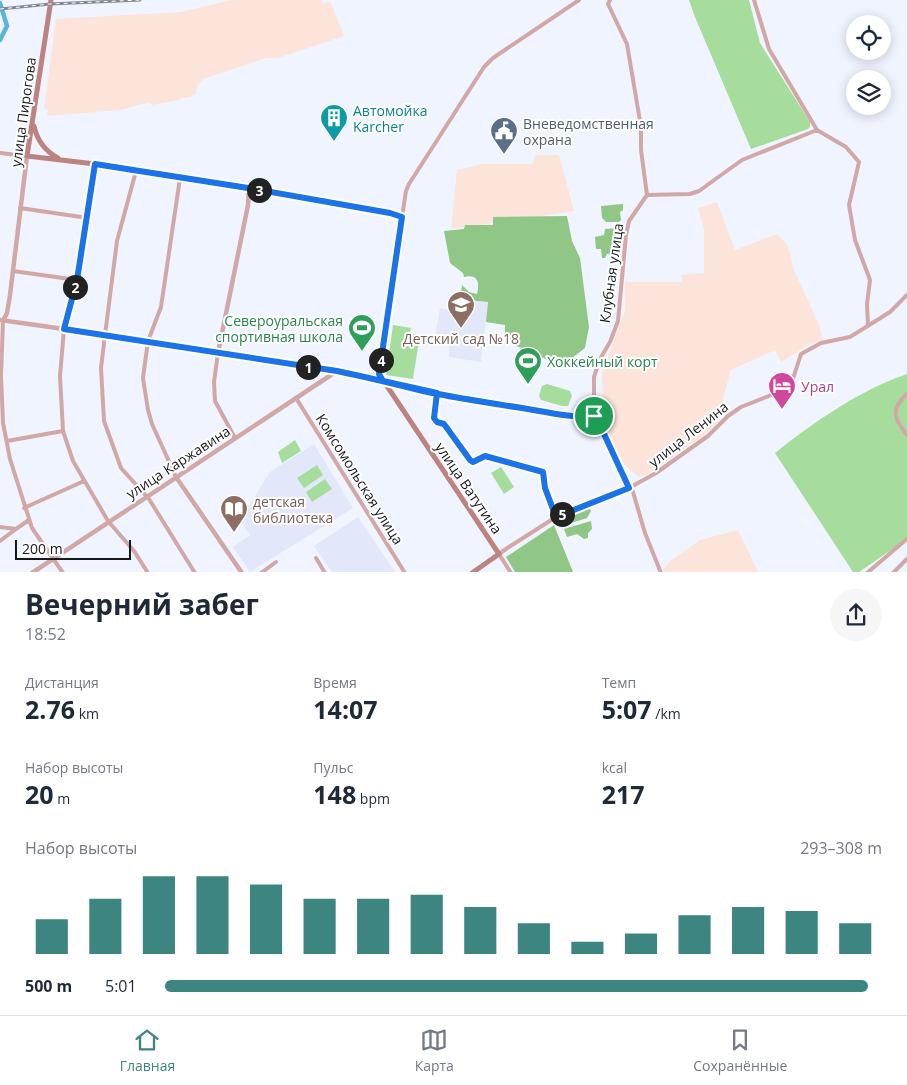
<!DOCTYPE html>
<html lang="ru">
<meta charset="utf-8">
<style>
:root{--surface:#fff;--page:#f6f6f7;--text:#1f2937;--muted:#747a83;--line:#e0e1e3;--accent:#3d8581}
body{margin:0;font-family:"Open Sans",sans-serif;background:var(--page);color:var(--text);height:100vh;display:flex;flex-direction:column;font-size:19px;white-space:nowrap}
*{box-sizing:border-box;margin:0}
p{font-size:16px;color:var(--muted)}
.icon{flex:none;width:28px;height:28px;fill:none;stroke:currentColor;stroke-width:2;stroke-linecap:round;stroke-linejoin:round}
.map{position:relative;height:572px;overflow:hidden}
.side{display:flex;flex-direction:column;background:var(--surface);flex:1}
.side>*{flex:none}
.fabs{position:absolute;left:846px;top:15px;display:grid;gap:10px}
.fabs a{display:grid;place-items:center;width:45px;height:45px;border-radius:50%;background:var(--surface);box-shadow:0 2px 12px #0003;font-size:25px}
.scale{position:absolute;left:15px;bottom:12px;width:116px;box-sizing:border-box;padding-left:5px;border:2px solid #17181b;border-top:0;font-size:14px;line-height:18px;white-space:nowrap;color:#17181b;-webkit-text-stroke:4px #fff;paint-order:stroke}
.pin{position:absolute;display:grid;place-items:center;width:42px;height:42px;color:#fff;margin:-21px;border:2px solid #fff;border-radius:50%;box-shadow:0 1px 5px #0007}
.km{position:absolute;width:25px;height:25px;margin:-12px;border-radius:50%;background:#222;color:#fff;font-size:14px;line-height:25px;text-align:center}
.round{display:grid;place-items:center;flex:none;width:52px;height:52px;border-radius:26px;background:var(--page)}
.head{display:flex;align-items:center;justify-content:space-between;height:85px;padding:0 25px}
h1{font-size:28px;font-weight:700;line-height:38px}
.figures{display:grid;grid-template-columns:repeat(3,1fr);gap:8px;height:85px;padding:5px 25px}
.figures div{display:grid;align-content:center}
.figures b{font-size:25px;font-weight:700}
.figures small{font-size:14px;font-weight:400}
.figures p{font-size:14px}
.chart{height:140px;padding:10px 25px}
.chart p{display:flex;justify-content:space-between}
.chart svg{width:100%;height:90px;margin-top:5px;stroke:var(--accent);stroke-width:6}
ul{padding:0 25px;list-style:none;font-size:16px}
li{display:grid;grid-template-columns:80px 60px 1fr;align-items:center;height:38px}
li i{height:12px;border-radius:6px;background:var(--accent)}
.dock{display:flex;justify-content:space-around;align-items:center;height:70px;border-top:1px solid var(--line);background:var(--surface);font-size:14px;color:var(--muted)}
.dock a{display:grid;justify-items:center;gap:2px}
.dock .active{color:var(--accent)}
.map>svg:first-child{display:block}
.built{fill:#e2e8f9}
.industrial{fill:#fce4da}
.green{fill:#a6dd9c}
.forest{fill:#90c786}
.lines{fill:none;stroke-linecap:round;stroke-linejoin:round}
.canal{stroke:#58b6de;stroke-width:4.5}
.minor{stroke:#d1a8a6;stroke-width:4}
.tertiary{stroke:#d1a8a6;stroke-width:4.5}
.secondary{stroke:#bd8380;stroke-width:5}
.rail-casing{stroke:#85888f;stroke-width:3}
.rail{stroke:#fff;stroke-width:1;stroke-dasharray:4;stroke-linecap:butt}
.route-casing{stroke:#fff;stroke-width:10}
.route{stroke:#1a73e8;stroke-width:6}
.labels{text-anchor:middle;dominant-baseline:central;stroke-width:4;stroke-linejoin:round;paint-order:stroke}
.culture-label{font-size:14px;fill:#0d838f;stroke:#fff;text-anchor:start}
.street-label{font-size:14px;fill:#17181b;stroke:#fff}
.service-label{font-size:14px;fill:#4e5e75;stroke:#fff;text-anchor:start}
.leisure-label{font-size:14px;fill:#27864d;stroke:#fff;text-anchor:end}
.education-label{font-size:14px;fill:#785e54;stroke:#fff}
.hotel-label{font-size:14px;fill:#b23c85;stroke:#fff;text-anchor:start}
</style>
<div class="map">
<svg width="907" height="573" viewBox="0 0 907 573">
<rect width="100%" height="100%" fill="#f0f4ff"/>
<path class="built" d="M456,298L488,302L481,362L449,357L450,339L435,337L440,308L449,310L454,307Z
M314,444L353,508L250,572L233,547L250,535L240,520L270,472Z
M358,517L395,572H332L314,546Z"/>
<path class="industrial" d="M231,0H322L324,4L329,2L331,3L344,36L287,55L277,58H266L203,79L197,86L196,94L190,97L181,98L179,100L151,105L150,102L120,110L47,116L48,110L44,109L56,19L181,12Z
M536,155H559L574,211L451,229L457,170L483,164H532Z
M717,202L735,250L777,234L788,246L793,268L818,322L823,340L810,344L781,362L775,350L731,370L716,424L704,435L648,474L639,477L622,463L606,426L607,422L603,406L602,372L625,310V282H682L681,275L704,273V230L698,208Z
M738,530L758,572H664L663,570L670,561L700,540Z"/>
<path class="green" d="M689,0H749L760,43L810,122V127L808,129L751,149L695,17Z
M393,325L411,328L410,333L420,335L413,379L386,375Z
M907,374V539L859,572H853L775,453C814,422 860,390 907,374Z
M547,384L570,391L572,396L568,406H562L541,400L539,396L542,386Z
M295,440L301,451L282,463L278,452Z
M317,465L323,475L304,488L297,478Z
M501,467L514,487L504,494L491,473Z
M325,479L332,489L312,502L306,492Z"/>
<path class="forest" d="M623,204V210L620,212L621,220L619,222H606L602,218L601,206Z
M567,216L572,241L580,258L589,327L585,348L567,362L553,363L532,352L505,342V325L486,322L488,302L460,299L462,285L469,292L477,294C480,282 478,274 464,277L463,273L450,263L444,231L464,229L465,225H493V217Z
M620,228L619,253L607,254L605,258H602L601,249H596L595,237L604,235L605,229Z
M589,507L591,511L587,518L568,524H562L561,519L567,514Z
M591,521L592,529L588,533V538L584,539L577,534L567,537L564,529Z
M554,525L573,572H515L506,557Z"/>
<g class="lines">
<path class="canal" d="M0,3L7,26L0,40"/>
<path class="minor" d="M610,0L608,4L627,44L641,127V150L647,195
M754,0L769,49L817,130L846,147L859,162L849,205L855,240L870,280L867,304L868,326
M0,153L27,156
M136,171L117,241L105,335L101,368L104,421L121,468L149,499L195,573
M20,208L88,218
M402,217L406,191L409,184L484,67L493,58L579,0
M13,271L77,280
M3,321L1,376L3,423L10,459L32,528L63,573
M218,353L214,382L215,401L235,438
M437,393L434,418L437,422L445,424L470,461L473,462L485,456L543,472L545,488L556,517
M907,394C890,409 894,419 907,435
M296,398L405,573
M7,441L63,431
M176,477L152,424L148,410L143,378L148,341L161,307L180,178
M24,508L84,481
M0,527L16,529L29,520
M0,541L16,529
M316,558L325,573
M148,573L134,551L108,521L73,461L63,431L60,376L64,329L337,371L467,399L566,415L594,417
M261,573L276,562
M511,573L499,554L506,549L556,517L629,488L656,473L708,436L728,416L741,407L779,392L791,385L801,354L821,343L850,337L890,312L907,295
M661,573L645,533L633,492L598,421L594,417V377L600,359L610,342L618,321L626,235L629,221L647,195L690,194L699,191L742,160L817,130
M867,573L907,539
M893,573L907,559"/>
<path class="tertiary" d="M0,320L64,329L77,280L95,164
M3,321L7,313L10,295L27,156
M218,353L248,205L249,188
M176,477L242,573
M32,573L337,371"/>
<path class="secondary" d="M51,0L27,156L95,164L234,185L390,213L402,217L379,374L499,554L472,573
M34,126C37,140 45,151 58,158"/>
<defs>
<path id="rail" d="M0,9L50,4L140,0"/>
</defs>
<use href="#rail" class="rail-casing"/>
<use href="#rail" class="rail"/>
</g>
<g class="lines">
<defs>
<path id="route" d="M594,416C570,418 546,412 522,408C489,403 456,398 423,391C395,384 366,377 337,371L64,329L77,280L95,164L248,188L390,213L402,217L379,374L383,381L437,393L434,418L437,422L444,424L470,460L473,462L485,456L543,472L545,488L556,517L629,488L598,421L594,416"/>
</defs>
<use href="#route" class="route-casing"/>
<use href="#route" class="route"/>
</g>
<defs>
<symbol id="building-pin" viewBox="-11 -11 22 30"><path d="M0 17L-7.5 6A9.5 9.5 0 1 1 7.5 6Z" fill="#0f9aa8" stroke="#fff"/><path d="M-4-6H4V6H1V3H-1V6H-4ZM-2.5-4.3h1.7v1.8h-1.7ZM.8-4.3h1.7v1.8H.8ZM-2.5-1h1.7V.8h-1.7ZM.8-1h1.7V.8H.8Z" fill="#fff"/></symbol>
<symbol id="civic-pin" viewBox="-11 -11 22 30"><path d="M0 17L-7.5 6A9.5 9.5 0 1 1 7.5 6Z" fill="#5c6f8a" stroke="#fff"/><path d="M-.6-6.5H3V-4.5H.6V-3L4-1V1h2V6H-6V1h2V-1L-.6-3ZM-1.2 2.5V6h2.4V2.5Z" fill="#fff"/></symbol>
<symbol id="school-pin" viewBox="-11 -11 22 30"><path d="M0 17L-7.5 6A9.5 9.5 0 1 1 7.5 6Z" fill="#8d6e63" stroke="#fff"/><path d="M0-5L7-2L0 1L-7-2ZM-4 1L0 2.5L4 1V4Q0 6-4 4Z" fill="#fff"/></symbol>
<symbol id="stadium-pin" viewBox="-11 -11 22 30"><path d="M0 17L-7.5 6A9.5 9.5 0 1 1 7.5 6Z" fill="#2e9e5b" stroke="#fff"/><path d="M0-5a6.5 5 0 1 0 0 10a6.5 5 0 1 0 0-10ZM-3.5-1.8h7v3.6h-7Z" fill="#fff"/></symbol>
<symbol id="hotel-pin" viewBox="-11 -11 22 30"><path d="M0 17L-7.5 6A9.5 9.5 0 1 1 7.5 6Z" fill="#d1479c" stroke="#fff"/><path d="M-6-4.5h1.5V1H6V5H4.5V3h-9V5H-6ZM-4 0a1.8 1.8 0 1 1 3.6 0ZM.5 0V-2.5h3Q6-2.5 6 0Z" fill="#fff"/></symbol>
<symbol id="library-pin" viewBox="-11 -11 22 30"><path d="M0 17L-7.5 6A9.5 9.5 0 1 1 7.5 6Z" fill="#8d6e63" stroke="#fff"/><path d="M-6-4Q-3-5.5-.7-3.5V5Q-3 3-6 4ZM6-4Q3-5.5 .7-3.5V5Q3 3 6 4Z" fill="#fff"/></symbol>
</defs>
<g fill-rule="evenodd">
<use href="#building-pin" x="318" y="102" width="32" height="43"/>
<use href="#civic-pin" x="488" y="115" width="32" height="43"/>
<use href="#school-pin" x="445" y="289" width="32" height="43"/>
<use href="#stadium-pin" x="346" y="312" width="32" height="43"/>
<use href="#stadium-pin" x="512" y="345" width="32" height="43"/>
<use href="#hotel-pin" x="766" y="370" width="32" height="43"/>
<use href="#library-pin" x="218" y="493" width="32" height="43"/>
</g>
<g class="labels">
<g class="culture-label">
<text x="353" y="110">Автомойка<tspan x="353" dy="16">Karcher</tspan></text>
</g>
<g class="street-label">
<text transform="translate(23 112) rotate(-82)">улица Пирогова</text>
<text transform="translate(611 273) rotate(-82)">Клубная улица</text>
<text transform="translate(688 434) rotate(-38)">улица Ленина</text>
<text transform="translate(178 462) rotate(-33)">улица Каржавина</text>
<text transform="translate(360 479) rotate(58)">Комсомольская улица</text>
<text transform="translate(469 488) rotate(56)">улица Ватутина</text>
</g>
<g class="service-label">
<text x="523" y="123">Вневедомственная<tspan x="523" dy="16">охрана</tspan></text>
</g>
<g class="leisure-label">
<text x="343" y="320">Североуральская<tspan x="343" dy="16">спортивная школа</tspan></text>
<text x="547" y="361" text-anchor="start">Хоккейный корт</text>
</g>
<g class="education-label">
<text x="461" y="338">Детский сад №18</text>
<text x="253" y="501" text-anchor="start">детская<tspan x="253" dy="16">библиотека</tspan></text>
</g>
<g class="hotel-label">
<text x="801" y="386">Урал</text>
</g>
</g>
</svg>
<div class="fabs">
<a><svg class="icon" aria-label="locate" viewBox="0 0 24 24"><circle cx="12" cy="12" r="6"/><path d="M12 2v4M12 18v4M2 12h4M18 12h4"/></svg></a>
<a><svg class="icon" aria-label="layers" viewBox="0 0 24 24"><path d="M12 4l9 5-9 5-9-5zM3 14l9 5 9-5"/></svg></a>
</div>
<div class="scale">200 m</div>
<div class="pin" style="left:594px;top:416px;background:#1e9e55"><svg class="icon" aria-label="arrive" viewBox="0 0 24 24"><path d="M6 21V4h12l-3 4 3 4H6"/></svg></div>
<b class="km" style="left:308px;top:367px">1</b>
<b class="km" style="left:75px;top:287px">2</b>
<b class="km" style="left:259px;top:190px">3</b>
<b class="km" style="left:381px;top:360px">4</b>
<b class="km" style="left:562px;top:514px">5</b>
</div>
<section class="side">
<div class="head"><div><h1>Вечерний забег</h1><p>18:52</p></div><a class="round"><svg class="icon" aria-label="share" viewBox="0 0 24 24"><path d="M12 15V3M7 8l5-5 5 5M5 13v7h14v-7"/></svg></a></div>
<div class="figures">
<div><p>Дистанция</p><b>2.76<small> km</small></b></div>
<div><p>Время</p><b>14:07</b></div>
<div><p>Темп</p><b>5:07<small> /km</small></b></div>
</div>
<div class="figures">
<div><p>Набор высоты</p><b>20<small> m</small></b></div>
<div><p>Пульс</p><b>148<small> bpm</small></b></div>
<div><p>kcal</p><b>217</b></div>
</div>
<div class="chart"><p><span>Набор высоты</span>293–308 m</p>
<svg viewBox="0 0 160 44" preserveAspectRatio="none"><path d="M5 44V27M15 44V17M25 44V6M35 44V6M45 44V10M55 44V17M65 44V17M75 44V15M85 44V21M95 44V29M105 44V38M115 44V34M125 44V25M135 44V21M145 44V23M155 44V29"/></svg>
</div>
<ul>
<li><b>500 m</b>5:01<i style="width:98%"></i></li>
</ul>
</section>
<nav class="dock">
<a class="active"><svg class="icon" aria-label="home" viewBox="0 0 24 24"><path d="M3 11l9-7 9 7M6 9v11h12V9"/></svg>Главная</a>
<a><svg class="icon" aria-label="map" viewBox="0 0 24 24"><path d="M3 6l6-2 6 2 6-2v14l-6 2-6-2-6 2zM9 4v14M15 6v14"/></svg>Карта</a>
<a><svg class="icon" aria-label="saved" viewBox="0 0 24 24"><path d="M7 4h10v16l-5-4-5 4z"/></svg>Сохранённые</a>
</nav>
